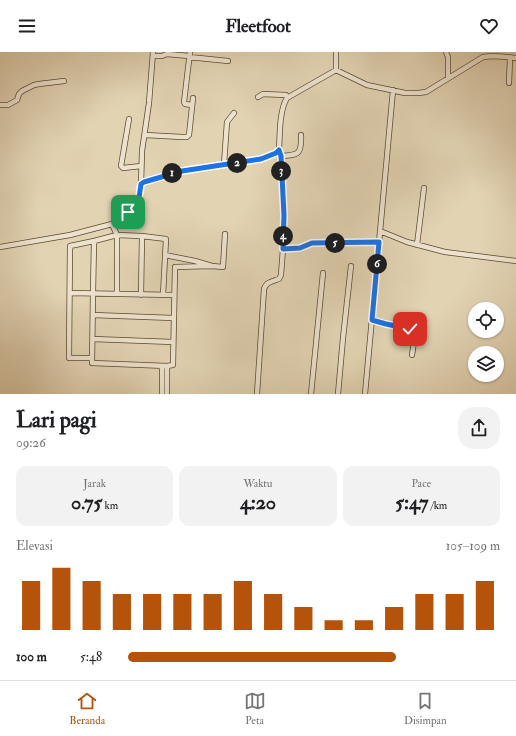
<!DOCTYPE html>
<html lang="id">
<meta charset="utf-8">
<style>
:root{--surface:#fff;--page:#f2f2f2;--text:#202124;--muted:#757577;--line:#e0e0e0;--accent:#b45309}
body{margin:0;font-family:"IM FELL Double Pica",serif;background:var(--page);color:var(--text);height:100vh;display:flex;flex-direction:column;font-size:15px;white-space:nowrap}
*{box-sizing:border-box;margin:0}
p{font-size:13px;color:var(--muted)}
.icon{flex:none;width:22px;height:22px;fill:none;stroke:currentColor;stroke-width:2;stroke-linecap:round;stroke-linejoin:round}
.map{position:relative;height:342px;overflow:hidden}
.side{display:flex;flex-direction:column;background:var(--surface);flex:1}
.side>*{flex:none}
.buttons{position:absolute;left:468px;top:250px;display:grid;gap:8px}
.buttons a{display:grid;place-items:center;width:36px;height:36px;border-radius:50%;background:var(--surface);box-shadow:0 1px 3px #0004;font-size:20px}
.pin{position:absolute;display:grid;place-items:center;width:34px;height:34px;color:#fff;margin:-17px;border-radius:8px;box-shadow:0 2px 6px #0006}
.km{position:absolute;width:20px;height:20px;margin:-10px;border-radius:50%;background:#222;color:#fff;font-size:11px;line-height:20px;text-align:center}
.round{display:grid;place-items:center;flex:none;width:42px;height:42px;border-radius:16px;background:var(--page)}
.headline{display:flex;align-items:center;justify-content:space-between;height:68px;padding:0 16px}
h1{font-size:22px;font-weight:700;line-height:30px}
.stats{display:grid;grid-template-columns:repeat(3,1fr);gap:6px;height:68px;padding:4px 16px}
.stats div{display:grid;align-content:center;border-radius:10px;background:var(--page);text-align:center}
.stats b{font-size:20px;font-weight:700}
.stats small{font-size:11px;font-weight:400}
.stats p{font-size:11px}
.chart{height:112px;padding:8px 16px}
.chart p{display:flex;justify-content:space-between}
.chart svg{width:100%;height:72px;margin-top:4px;stroke:var(--accent);stroke-width:6}
ul{padding:0 16px;list-style:none;font-size:13px}
li{display:grid;grid-template-columns:64px 48px 1fr;align-items:center;height:30px}
li i{height:10px;border-radius:5px;background:var(--accent)}
header{display:flex;justify-content:space-between;align-items:center;height:52px;padding:0 16px;background:var(--surface);font-size:18px;font-weight:700}
.tab-bar{display:flex;justify-content:space-around;align-items:center;height:56px;border-top:1px solid var(--line);background:var(--surface);font-size:11px;color:var(--muted)}
.tab-bar a{display:grid;justify-items:center;gap:2px}
.tab-bar .current{color:var(--accent)}
.map>svg:first-child{display:block}
.lines{fill:none;stroke-linecap:round;stroke-linejoin:round}
.minor-casing{stroke:#5b4a2f;stroke-width:6}
.minor{stroke:#ece2ce;stroke-width:4.5}
.route-casing{stroke:#fff;stroke-width:8}
.route{stroke:#1a73e8;stroke-width:5}
</style>
<header><svg class="icon" aria-label="menu" viewBox="0 0 24 24"><path d="M4 6h16M4 12h16M4 18h16"/></svg>Fleetfoot<svg class="icon" aria-label="heart" viewBox="0 0 24 24"><path d="M12 20l-8-8c-3-5 5-10 8-4 3-6 11-1 8 4z"/></svg></header>
<div class="map">
<svg width="516" height="342" viewBox="0 0 516 342">
<rect width="100%" height="100%" fill="#e2d3b3"/>
<filter id="stains"><feTurbulence type="fractalNoise" baseFrequency=".005" numOctaves="4"/><feColorMatrix values="0 0 0 0 .2 0 0 0 0 .09 0 0 0 0 .02 0 0 0 .5 -.17"/></filter>
<radialGradient id="worn" r=".72"><stop offset=".6" stop-color="#630" stop-opacity="0"/><stop offset="1" stop-color="#630" stop-opacity=".3"/></radialGradient>
<g class="lines">
<defs>
<path id="minor" d="M190,0L184,50L185,52L192,53
M446,0L448,5V26
M153,4H162L167,2L189,4
M189,5L228,9
M336,18V0
M509,31L510,6
M258,45L263,42L286,43L287,46
M0,53H8L17,48L19,42L22,39L34,33L39,32L64,29
M129,67L121,114L123,116L141,114
M145,83L182,85H187L189,83L193,46
M281,104C298,103 302,103 301,83
M224,112L227,70L234,61
M141,132L142,99L149,51L153,0
M112,172L117,183V242
M380,179L407,190L445,200L516,209
M94,189L93,241L92,311L167,314L173,313L175,215L212,214
M417,193L424,136
M0,195L70,183L112,172L127,160L135,153L139,146L141,132L144,130L182,119L261,107L276,101L279,98C280,83 279,59 287,46L336,18L367,33L405,41H418L426,40L483,5C494,3 505,5 516,6
M283,197H300L312,191L379,190
M165,203L195,209L212,214L223,215L225,182
M70,241L174,243
M141,243L142,184
M93,263L173,266
M372,268L414,278L415,283L412,303
M93,287L173,290
M92,306H69L70,194L94,189L117,183L142,184L166,187L163,243
M162,342V314
M167,342V314
M257,342L264,237C266,230 273,229 279,227L281,223L283,197L284,163L281,104L279,98
M311,342L323,221
M338,342L343,286L351,214
M365,342L387,104L393,38"/>
</defs>
<use href="#minor" class="minor-casing"/>
<use href="#minor" class="minor"/>
</g>
<g class="lines">
<defs>
<path id="route" d="M128,160L135,153L139,146L141,132L144,130L182,119L261,107L276,101L279,98L281,104L284,163L283,197L300,196L312,191L379,190L372,268L386,272L410,277"/>
</defs>
<use href="#route" class="route-casing"/>
<use href="#route" class="route"/>
</g>
<rect width="100%" height="100%" filter="url(#stains)"/>
<rect width="100%" height="100%" fill="url(#worn)"/>
</svg>
<div class="buttons">
<a><svg class="icon" aria-label="locate" viewBox="0 0 24 24"><circle cx="12" cy="12" r="6"/><path d="M12 2v4M12 18v4M2 12h4M18 12h4"/></svg></a>
<a><svg class="icon" aria-label="layers" viewBox="0 0 24 24"><path d="M12 4l9 5-9 5-9-5zM3 14l9 5 9-5"/></svg></a>
</div>
<div class="pin" style="left:128px;top:160px;background:#1e9e55"><svg class="icon" aria-label="arrive" viewBox="0 0 24 24"><path d="M6 21V4h12l-3 4 3 4H6"/></svg></div>
<div class="pin" style="left:410px;top:277px;background:#d93025"><svg class="icon" aria-label="check" viewBox="0 0 24 24"><path d="M5 12l5 5 9-10"/></svg></div>
<b class="km" style="left:172px;top:121px">1</b>
<b class="km" style="left:237px;top:111px">2</b>
<b class="km" style="left:281px;top:119px">3</b>
<b class="km" style="left:283px;top:184px">4</b>
<b class="km" style="left:335px;top:191px">5</b>
<b class="km" style="left:377px;top:212px">6</b>
</div>
<section class="side">
<div class="headline"><div><h1>Lari pagi</h1><p>09:26</p></div><a class="round"><svg class="icon" aria-label="share" viewBox="0 0 24 24"><path d="M12 15V3M7 8l5-5 5 5M5 13v7h14v-7"/></svg></a></div>
<div class="stats">
<div><p>Jarak</p><b>0.75<small> km</small></b></div>
<div><p>Waktu</p><b>4:20</b></div>
<div><p>Pace</p><b>5:47<small> /km</small></b></div>
</div>
<div class="chart"><p><span>Elevasi</span>105–109 m</p>
<svg viewBox="0 0 160 44" preserveAspectRatio="none"><path d="M5 44V14M15 44V6M25 44V14M35 44V22M45 44V22M55 44V22M65 44V22M75 44V14M85 44V22M95 44V30M105 44V38M115 44V38M125 44V30M135 44V22M145 44V22M155 44V14"/></svg>
</div>
<ul>
<li><b>100 m</b>5:48<i style="width:72%"></i></li>
</ul>
</section>
<nav class="tab-bar">
<a class="current"><svg class="icon" aria-label="home" viewBox="0 0 24 24"><path d="M3 11l9-7 9 7M6 9v11h12V9"/></svg>Beranda</a>
<a><svg class="icon" aria-label="map" viewBox="0 0 24 24"><path d="M3 6l6-2 6 2 6-2v14l-6 2-6-2-6 2zM9 4v14M15 6v14"/></svg>Peta</a>
<a><svg class="icon" aria-label="saved" viewBox="0 0 24 24"><path d="M7 4h10v16l-5-4-5 4z"/></svg>Disimpan</a>
</nav>
